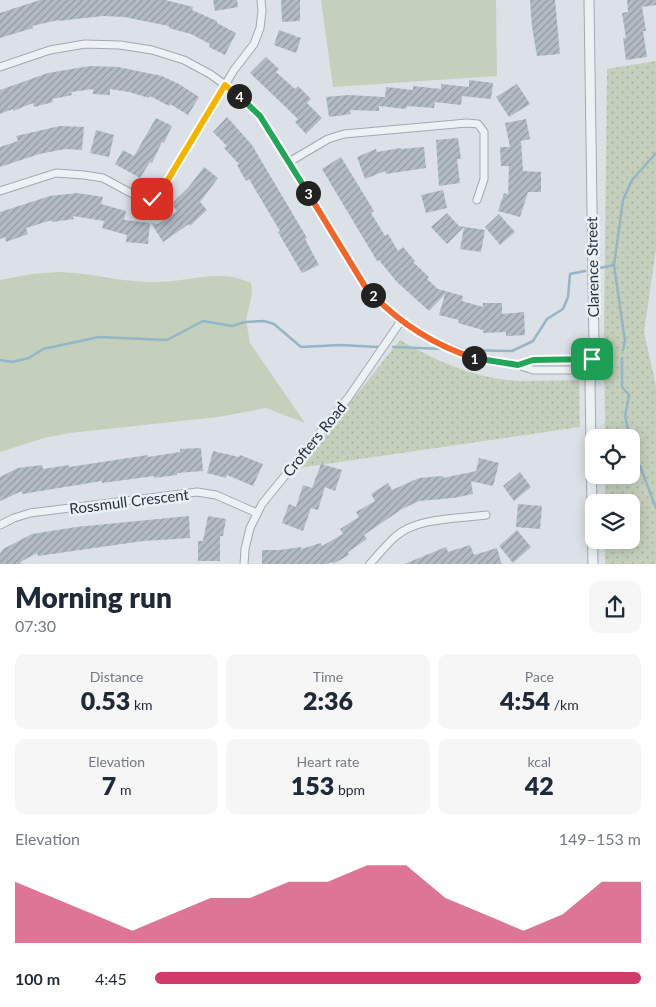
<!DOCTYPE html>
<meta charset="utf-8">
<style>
:root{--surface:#fff;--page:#f6f6f7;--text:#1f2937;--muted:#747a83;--accent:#d03b69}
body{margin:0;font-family:Lato,sans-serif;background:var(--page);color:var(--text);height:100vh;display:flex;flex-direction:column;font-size:19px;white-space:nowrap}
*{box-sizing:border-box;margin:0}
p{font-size:16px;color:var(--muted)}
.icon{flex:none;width:28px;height:28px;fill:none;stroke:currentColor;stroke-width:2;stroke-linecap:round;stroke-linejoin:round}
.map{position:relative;height:564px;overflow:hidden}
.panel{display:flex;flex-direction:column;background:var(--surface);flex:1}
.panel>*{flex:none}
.controls{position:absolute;left:585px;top:429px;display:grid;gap:10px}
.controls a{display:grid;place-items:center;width:55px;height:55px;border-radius:10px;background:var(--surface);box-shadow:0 2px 12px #0003;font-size:25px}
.pin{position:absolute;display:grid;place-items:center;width:42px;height:42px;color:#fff;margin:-21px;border-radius:10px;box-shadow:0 2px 8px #0006}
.km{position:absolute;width:25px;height:25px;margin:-12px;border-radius:50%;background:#222;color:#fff;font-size:14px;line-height:25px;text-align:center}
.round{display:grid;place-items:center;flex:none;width:52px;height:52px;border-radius:10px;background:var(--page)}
.head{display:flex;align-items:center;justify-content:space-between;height:85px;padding:0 15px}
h1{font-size:28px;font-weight:800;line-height:38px}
.stats{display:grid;grid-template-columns:repeat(3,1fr);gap:8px;height:85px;padding:5px 15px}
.stats div{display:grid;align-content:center;border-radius:10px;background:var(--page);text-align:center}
.stats b{font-size:25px;font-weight:800}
.stats small{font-size:14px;font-weight:400}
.stats p{font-size:14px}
.chart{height:140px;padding:10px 15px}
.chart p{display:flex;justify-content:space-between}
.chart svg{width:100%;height:90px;margin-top:5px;fill:var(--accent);opacity:.7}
ul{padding:0 15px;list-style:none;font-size:16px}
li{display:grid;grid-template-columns:80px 60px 1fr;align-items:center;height:38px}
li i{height:12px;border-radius:6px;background:var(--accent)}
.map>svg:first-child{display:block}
.green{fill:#c4d0bc}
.park{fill:url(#park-dots)}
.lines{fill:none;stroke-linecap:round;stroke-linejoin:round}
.stream{stroke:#95b5c8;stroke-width:2.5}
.building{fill:url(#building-hatch)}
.minor-casing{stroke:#a1a9b0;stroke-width:9}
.tertiary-casing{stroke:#a1a9b0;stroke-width:11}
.minor{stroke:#eef1f4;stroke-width:7}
.tertiary{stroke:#eef1f4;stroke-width:9}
.split-1-casing{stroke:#fff;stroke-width:10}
.split-2-casing{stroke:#fff;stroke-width:10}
.split-3-casing{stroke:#fff;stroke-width:10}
.split-4-casing{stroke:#fff;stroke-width:10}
.split-5-casing{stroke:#fff;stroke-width:10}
.split-6-casing{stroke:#fff;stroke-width:10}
.split-1{stroke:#22a559;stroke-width:6}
.split-2{stroke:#f0652b;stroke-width:6}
.split-3{stroke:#f0652b;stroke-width:6}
.split-4{stroke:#22a559;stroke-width:6}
.split-5{stroke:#f5b400;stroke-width:6}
.split-6{stroke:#f5b400;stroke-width:6}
.labels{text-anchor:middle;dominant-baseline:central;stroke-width:5;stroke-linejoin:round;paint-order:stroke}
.street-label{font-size:15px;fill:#25313c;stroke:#eaf0f4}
</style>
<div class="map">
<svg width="656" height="565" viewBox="0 0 656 565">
<defs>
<pattern id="park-dots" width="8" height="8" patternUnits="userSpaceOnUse" patternTransform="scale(1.25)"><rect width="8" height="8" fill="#c4d0bc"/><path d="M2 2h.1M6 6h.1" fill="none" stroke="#a8b3a2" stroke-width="1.8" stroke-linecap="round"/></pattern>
<pattern id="building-hatch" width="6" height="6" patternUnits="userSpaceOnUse" patternTransform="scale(1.25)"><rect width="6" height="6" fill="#b2bbc3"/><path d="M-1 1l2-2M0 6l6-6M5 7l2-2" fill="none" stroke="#9199a0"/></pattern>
</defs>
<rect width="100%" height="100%" fill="#dbe1e6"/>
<path class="green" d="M321,0H496L497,76L333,87Z
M59,272C89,273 118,281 148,282C176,284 204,273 233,277C239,278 245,281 251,283L252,293L246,320L250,343L305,423L266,408L218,417L70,433L44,438L0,452V280L32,274Z"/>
<path class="park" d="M656,61V249L644,332L656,386V564H605V540H631V502H605V475H631V438L605,437L604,330L607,69Z
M400,340C438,362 476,379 520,381C540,381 559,380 579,380L580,427L298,468Z"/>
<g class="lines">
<path class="stream" d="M600,268L614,265
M393,347L444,349
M462,350L512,351L533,341L547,319L563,309L568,297L570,274L585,271
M623,350L625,341L614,265L623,200L632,180L656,153
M622,358V387L629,395L625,416L628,429L627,438
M0,360L12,362L29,358L43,349L99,337L167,340L203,321L232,326L245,322L264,321L274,324L301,347L340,345L378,347
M631,459L640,466L656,508"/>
</g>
<path class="building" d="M40,0H165L193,7L192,10L217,21V23L236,33L225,55L209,47L210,44L191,34L169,28V26L124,17L103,16L58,21V20L32,26L33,28L0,38V13Z
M213,0H237L238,7L215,11Z
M281,0H300V21L282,22Z
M530,0H555L560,54L537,56L532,27Z
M627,0H656V5L642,7L646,31H643L647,57L626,60L623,38H626L622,13L628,12Z
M279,30L301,38L296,53L274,45Z
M266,57L279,69L276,72L295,89L298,86L311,99L307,103L322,118L306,134L295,122L298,119L250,73Z
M90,66L118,67L162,76L179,84L199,97L188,115L170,104L169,106L150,96L149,98L129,92L110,89V95L93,94V89L71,92L72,95L52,99L53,102L34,107L33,103L13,111V109L0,114V90L48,73Z
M469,80L493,83L491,99L462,96L461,105L435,102L434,108L407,106L406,109L379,106V111L350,110L351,114L329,117L326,97L348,95L385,97L386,87L413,90V86L441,89V84L469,87Z
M517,84L530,104L509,117L496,97Z
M227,117L252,145L307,238L305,239L319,265L302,273L278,232L280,231L249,179L246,181L237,165L239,164L224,148L227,146L213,132Z
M156,118L172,126L164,143L162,142L152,163L150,162L140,178L115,164L123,150L134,156Z
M526,119L530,139L521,141L523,171L541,172V192H528L520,217L498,211L504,193L508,194L509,166H501L500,147H510L505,123Z
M60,126L84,127L82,150L65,149L39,154L0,167V147L18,141L16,136Z
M96,130L114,135L109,157L90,153Z
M458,138L461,159H457L460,183L439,186L436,140Z
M424,147L426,168L386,174L385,171L365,179L357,157L376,149L377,152L401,148V149Z
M341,157L374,211L371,213L385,236L388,234L398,251L403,247L415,261L413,262L429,277L427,279L438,289L463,296L462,301L483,307V303H502V314L524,312L525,335L506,336V332L483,333V330L458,323L459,320L439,315L445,294L429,311L396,281L379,260L377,261L322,169Z
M204,167L218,178L200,202L207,210L190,226L189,224L163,242L151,223L158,224L177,211L171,204L188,188Z
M443,190L447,208L426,213L421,195Z
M78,193L103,197L101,204L126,211L124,220L150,223L148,244L126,242L127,235L102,228L104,221L73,216L74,219L52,222V220L26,228L28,234L6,242L5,237L0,239V212L50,196Z
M447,213L459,226L485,230L481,252L460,249L464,227L447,244L431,227Z
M499,214L515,232L500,245L485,227Z
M201,448L203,471L177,473V475L154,478V476L102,483V481L22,494V491L0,501V477L18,468L42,465L43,469L69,465V467L148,455V457L180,452V449Z
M213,451L239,457L240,455L263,464L253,486L227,475L226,478L207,473Z
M479,458L499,463L493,486L471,481L473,494L453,498L419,501L402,509L364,535L367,539L348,552L349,555L333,564L332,562L324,565H262V550H280L301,547V549L321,543L322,546L343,534L340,529L359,517L356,512L375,501L371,494L388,483L392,490L419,478L443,476V478L476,471Z
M321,464L342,470L335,491L325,487L318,510L311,508L303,531L282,523L289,504L296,507L303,485L312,488Z
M520,472L531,487L514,501L503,486Z
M518,504L542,506L540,529L516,527Z
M189,516L190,538L143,541L38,556L37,553L22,561L19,565H0V554L3,549L32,534L76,527Z
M208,516L226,519L223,536H220V561H198V541H203Z
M517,530L531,547L513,563L499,546Z
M470,545L474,555L497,548L502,565H402L446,547L448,552Z"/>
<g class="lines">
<defs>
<path id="minor" d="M0,67L50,50L85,44L120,45L152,50L184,60L210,74L235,92L260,116L366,288L401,321L435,342L475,358L518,365L533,370H591
M289,162L328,139L344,134L467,123L478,124L484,132V179L477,200
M0,191L56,173L84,175L103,178L140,198L152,199L160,193L234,70L254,44L260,28L262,11L261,0
M518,365L533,360L592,359
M0,525L14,518L30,513L197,492L216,495L257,513
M244,565L245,549L250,528L262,504L348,398L401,321
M369,565C378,555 386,545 396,536C419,517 458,519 486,515"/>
<path id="tertiary" d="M589,0L594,347L590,384L593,565"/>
</defs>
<use href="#minor" class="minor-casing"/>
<use href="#tertiary" class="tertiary-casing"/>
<use href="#minor" class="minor"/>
<use href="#tertiary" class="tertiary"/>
</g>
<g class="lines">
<defs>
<path id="split-1" d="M474,358L518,365L533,360L592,359"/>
<path id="split-2" d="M373,295C401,324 434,345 474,358"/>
<path id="split-3" d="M308,193L366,288L373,295"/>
<path id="split-4" d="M239,96L260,116L308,193"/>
<path id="split-5" d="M172,173L225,85L239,96"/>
<path id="split-6" d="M152,199L160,193L172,173"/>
</defs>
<use href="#split-1" class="split-1-casing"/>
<use href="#split-2" class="split-2-casing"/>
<use href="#split-3" class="split-3-casing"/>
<use href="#split-4" class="split-4-casing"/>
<use href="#split-5" class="split-5-casing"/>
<use href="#split-6" class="split-6-casing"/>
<use href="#split-1" class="split-1"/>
<use href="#split-2" class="split-2"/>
<use href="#split-3" class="split-3"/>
<use href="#split-4" class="split-4"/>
<use href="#split-5" class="split-5"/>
<use href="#split-6" class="split-6"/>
</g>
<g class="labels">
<g class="street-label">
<text transform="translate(592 267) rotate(-91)">Clarence Street</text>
<text transform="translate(314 439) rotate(-51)">Crofters Road</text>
<text transform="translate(129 501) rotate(-7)">Rossmull Crescent</text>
</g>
</g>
</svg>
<div class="controls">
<a><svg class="icon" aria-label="locate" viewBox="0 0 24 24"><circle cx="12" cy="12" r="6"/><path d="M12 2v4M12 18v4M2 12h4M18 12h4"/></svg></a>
<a><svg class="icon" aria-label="layers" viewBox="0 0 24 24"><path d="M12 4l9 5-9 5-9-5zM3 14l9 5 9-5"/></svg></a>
</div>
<div class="pin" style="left:592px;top:359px;background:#1e9e55"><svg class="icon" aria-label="arrive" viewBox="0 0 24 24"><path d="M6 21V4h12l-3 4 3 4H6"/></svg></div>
<div class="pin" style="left:152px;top:199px;background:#d93025"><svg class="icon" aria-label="check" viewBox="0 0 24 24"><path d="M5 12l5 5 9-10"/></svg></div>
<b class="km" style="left:474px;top:358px">1</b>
<b class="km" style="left:373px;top:295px">2</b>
<b class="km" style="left:308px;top:193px">3</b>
<b class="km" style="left:239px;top:96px">4</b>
</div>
<section class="panel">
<div class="head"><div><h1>Morning run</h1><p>07:30</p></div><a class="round"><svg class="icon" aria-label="share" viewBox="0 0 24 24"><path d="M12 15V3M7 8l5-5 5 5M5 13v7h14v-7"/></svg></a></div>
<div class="stats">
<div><p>Distance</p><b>0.53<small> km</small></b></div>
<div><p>Time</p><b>2:36</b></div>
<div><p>Pace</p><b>4:54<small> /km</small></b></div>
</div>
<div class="stats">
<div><p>Elevation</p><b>7<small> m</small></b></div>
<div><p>Heart rate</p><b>153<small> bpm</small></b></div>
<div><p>kcal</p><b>42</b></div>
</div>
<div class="chart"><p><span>Elevation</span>149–153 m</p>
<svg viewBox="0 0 160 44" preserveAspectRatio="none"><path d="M0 44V14L10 22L20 30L30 38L40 30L50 22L60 22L70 14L80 14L90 6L100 6L110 22L120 30L130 38L140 30L150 14L160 14V44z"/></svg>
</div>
<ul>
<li><b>100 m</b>4:45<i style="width:100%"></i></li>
</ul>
</section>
